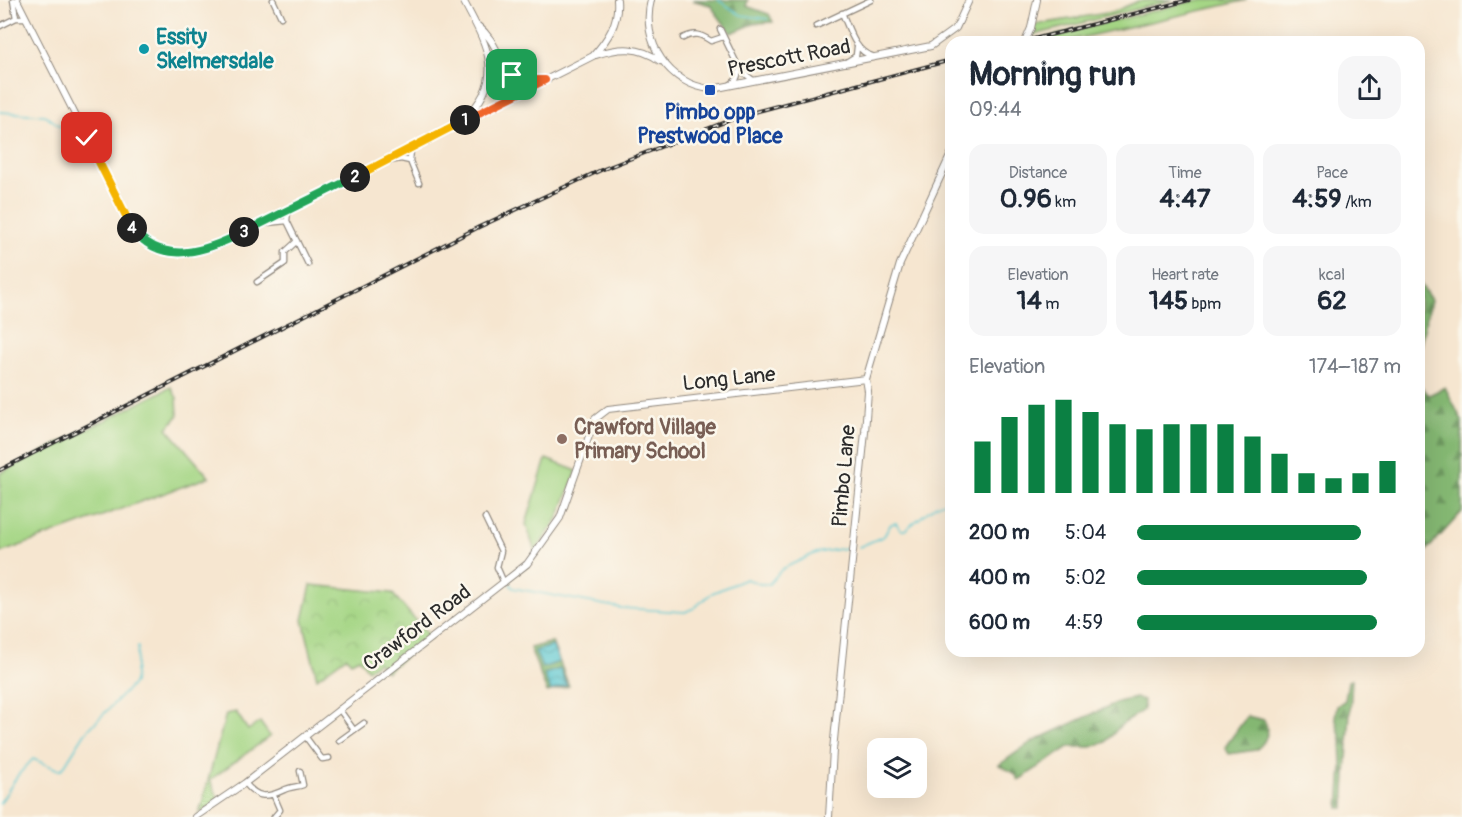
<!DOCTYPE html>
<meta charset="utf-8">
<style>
:root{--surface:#fff;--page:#f6f6f7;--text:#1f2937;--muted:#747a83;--accent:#0b8043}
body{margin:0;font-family:Pangolin,sans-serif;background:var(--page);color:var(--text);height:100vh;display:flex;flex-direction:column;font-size:22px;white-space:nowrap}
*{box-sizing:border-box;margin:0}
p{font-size:20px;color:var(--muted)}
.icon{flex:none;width:33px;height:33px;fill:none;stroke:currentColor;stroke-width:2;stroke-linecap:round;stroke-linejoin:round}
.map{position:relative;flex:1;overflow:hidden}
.details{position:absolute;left:945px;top:36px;width:480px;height:621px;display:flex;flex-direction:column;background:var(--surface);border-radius:18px;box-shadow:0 6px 24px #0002}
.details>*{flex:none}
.buttons{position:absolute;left:867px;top:738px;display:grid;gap:12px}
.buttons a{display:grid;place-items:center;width:60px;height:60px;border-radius:12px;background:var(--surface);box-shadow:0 6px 24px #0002;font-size:30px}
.pin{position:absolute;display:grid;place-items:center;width:51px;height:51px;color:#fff;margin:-26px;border-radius:12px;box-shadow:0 3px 9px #0006}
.km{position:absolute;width:30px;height:30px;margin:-15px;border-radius:50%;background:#222;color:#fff;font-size:16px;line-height:30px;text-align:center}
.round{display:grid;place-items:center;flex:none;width:63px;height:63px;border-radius:18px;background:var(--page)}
.overview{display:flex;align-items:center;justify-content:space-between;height:102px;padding:0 24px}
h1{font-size:33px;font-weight:800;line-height:45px}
.stats{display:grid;grid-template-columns:repeat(3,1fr);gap:9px;height:102px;padding:6px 24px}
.stats div{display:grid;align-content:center;border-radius:15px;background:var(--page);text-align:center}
.stats b{font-size:26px;font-weight:800}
.stats small{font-size:16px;font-weight:400}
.stats p{font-size:16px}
.chart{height:168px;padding:12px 24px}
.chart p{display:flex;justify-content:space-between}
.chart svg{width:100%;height:108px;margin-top:6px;stroke:var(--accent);stroke-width:6}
ul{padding:0 24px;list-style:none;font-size:20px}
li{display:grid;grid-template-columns:96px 72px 1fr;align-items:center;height:45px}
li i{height:15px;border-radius:8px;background:var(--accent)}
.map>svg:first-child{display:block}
.grass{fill:#a5d685;stroke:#688058;stroke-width:1.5}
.forest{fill:url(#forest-firs);stroke:#58714e;stroke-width:1.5}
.park{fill:url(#park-crowns);stroke:#688058;stroke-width:1.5}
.water{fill:url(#water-waves);stroke:#437a7e;stroke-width:1.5}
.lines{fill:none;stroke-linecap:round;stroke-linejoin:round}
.stream{stroke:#5bc8d1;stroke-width:1.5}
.minor-casing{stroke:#90887e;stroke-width:7}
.tertiary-casing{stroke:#90887e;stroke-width:8}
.minor{stroke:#fff;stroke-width:4.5}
.tertiary{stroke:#fff;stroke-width:6}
.rail-casing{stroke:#2b2b2b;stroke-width:4}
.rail{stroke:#fbf7ec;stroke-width:1.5;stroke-dasharray:4.5;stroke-linecap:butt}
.tertiary-bridge-casing{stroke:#90887e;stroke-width:8;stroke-linecap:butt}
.tertiary-bridge{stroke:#fff;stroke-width:6}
.split-1-casing{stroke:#fff;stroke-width:12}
.split-2-casing{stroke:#fff;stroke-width:12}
.split-3-casing{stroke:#fff;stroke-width:12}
.split-4-casing{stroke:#fff;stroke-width:12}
.split-5-casing{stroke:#fff;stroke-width:12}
.split-1{stroke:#f0652b;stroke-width:8}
.split-2{stroke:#f5b400;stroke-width:8}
.split-3{stroke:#22a559;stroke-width:8}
.split-4{stroke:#22a559;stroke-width:8}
.split-5{stroke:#f5b400;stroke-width:8}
.culture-dot{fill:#0f9aa8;stroke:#fbf7ec;stroke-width:2}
.transit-dot{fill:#1a4fb4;stroke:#fbf7ec;stroke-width:2}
.education-dot{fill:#8d6e63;stroke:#fbf7ec;stroke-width:2}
.labels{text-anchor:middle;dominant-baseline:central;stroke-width:5;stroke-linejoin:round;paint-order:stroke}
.culture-label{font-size:21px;font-weight:bold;fill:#0d838f;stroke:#fbf7ec;text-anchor:start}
.street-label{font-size:21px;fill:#2b2b2b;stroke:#fbf7ec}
.transit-label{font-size:21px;font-weight:bold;fill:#164399;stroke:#fbf7ec}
.education-label{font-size:21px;font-weight:bold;fill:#785e54;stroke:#fbf7ec;text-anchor:start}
</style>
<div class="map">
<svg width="1462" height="817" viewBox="0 0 1462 817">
<defs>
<pattern id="forest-firs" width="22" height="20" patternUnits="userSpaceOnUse" patternTransform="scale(1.5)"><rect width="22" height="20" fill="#84b772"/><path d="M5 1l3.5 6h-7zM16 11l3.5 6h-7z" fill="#6c955e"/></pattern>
<pattern id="park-crowns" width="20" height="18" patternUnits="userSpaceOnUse" patternTransform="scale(1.5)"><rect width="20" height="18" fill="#a5d685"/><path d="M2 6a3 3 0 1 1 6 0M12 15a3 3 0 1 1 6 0" fill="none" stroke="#8eb873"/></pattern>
<pattern id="water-waves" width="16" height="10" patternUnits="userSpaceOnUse" patternTransform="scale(1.5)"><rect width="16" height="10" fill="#5bc8d1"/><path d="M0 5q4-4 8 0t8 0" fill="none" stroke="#4ba3aa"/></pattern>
</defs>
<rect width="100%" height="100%" fill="#fbf7ec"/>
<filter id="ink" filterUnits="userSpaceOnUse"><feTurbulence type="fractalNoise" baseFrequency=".0167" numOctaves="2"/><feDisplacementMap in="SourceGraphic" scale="12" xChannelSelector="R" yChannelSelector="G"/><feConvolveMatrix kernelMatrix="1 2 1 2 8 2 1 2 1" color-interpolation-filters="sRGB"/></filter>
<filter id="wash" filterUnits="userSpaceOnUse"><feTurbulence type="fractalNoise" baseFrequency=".008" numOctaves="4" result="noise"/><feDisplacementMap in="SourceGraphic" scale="24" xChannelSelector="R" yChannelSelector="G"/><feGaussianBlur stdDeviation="1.35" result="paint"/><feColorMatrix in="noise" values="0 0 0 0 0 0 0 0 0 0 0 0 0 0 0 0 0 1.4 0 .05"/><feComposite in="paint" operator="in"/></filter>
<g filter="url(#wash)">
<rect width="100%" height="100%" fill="#f6e6d0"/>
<path class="grass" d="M1173,0L1030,36L1034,25L1113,12L1138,1Z
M1197,0H1247L1062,42H1028Z
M171,387L177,398L178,416L167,428L209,477L0,553V473Z
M546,459L577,471L558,518L535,552L526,524Z
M236,712L248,730L260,722L270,736L210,780L219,800L199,814L226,714Z"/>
<path class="forest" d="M692,0H748L746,6L769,14L773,22L756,23L731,33L710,5Z
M1419,282L1431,300L1419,351Z
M1419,384L1429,395L1445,387L1462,421V512L1419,559Z
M552,642L569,686L547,692L530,648Z
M1352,680L1344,808H1339L1342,766L1341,739L1335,717L1337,706L1345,700L1348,681Z
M1135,698L1144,700L1143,710L1120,726L1106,742L1091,747H1069L1019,780L1014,773L999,765L1030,743L1118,702Z
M1247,716L1264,720C1271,732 1266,742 1256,750L1229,754L1225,747Z"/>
<path class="park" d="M311,585L392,593L430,637L386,672L378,662L368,670L359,658L351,662L346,657L317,678L303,620Z"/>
<path class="water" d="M553,646L559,662L542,668L535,651Z
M560,669L567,685L551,691L544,674Z"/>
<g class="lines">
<path class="stream" d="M718,0L741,15L768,19
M0,112L45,115L60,126L74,130
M859,547L884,536L891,524L896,523L901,530H905L936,505L944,502L951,505
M510,584L513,588L621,608L685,612L694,608L712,593L746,579L760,584H769L782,569L803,559L816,553L852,547
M0,803L18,775L33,759L59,770L63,768L85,733L134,683L138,647"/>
</g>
</g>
<g filter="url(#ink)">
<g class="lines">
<defs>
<path id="minor" d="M13,0L16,18
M273,0L281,17
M842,13C849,28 855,52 872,56
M0,26L16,18H26
M816,26L871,0
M720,29L740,70L753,80
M683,38C695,32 700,34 711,41L723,37
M848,61L856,56L857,47
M730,85L736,80L740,70
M411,149L410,161L419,183
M389,161L401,159L410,161
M288,210L287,221L308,264
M266,223L287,221
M257,282L285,263V252L297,241
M485,518L501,551L497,567L504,583
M339,709L354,730
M305,736L322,759L329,758
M339,741L364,723
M245,783C258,799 267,798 284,790C289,787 297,787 303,785L300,771
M274,817L280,810L274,796"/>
<path id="tertiary" d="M17,0L133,229C157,259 190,256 223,243L593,56C608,39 619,23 617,0
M463,0C486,44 508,77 465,118
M651,0C640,41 669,86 712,89L931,46L956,28L969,0
M478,26C506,48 495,83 542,80
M1031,28L1037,0
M596,55C619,47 640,46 660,61
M195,817L245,783L527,564L560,518L595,419L608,409L866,379
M829,817L833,750L865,432L868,391L866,379L900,264L951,154"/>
</defs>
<use href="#minor" class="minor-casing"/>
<use href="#tertiary" class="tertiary-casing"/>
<use href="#minor" class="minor"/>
<use href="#tertiary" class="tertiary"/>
<defs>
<path id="rail" d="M1022,42L1189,0
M0,470L479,227L601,170L743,115L951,60"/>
</defs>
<use href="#rail" class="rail-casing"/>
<use href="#rail" class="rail"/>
<defs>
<path id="tertiary-bridge" d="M1025,42L1031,28"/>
</defs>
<use href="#tertiary-bridge" class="tertiary-bridge-casing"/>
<use href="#tertiary-bridge" class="tertiary-bridge"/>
</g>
</g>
<g class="lines" filter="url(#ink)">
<defs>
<path id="split-1" d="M465,120L545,80H524L512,75"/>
<path id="split-2" d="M355,177L465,120"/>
<path id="split-3" d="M244,232L355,177"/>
<path id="split-4" d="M132,228C162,268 207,251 244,232"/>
<path id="split-5" d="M87,138L132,228"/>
</defs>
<use href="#split-1" class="split-1-casing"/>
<use href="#split-2" class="split-2-casing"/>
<use href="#split-3" class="split-3-casing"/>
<use href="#split-4" class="split-4-casing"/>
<use href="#split-5" class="split-5-casing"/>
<use href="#split-1" class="split-1"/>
<use href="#split-2" class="split-2"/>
<use href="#split-3" class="split-3"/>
<use href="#split-4" class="split-4"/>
<use href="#split-5" class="split-5"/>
</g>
<circle class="culture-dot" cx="144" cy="49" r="6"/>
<rect class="transit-dot" x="704" y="84" width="12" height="12" rx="3"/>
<circle class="education-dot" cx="562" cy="439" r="6"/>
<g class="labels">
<g class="culture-label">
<text x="156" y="37">Essity<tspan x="156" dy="24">Skelmersdale</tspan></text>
</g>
<g class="street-label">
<text transform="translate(789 58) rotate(-11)">Prescott Road</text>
<text transform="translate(729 379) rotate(-6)">Long Lane</text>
<text transform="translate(844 476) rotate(-85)">Pimbo Lane</text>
<text transform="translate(417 628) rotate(-37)">Crawford Road</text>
</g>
<g class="transit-label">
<text x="710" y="112">Pimbo opp<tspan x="710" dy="24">Prestwood Place</tspan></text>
</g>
<g class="education-label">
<text x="574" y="427">Crawford Village<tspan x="574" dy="24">Primary School</tspan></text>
</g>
</g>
</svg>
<div class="buttons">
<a><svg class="icon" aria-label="layers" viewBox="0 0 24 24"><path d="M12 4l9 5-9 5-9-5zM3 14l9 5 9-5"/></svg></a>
</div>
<div class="pin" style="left:512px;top:75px;background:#1e9e55"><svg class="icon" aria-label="arrive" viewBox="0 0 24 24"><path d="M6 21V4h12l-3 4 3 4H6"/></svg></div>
<div class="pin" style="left:87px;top:138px;background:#d93025"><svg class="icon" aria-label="check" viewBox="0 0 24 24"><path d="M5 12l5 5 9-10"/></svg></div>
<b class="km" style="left:465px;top:120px">1</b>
<b class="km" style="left:355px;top:177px">2</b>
<b class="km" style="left:244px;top:232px">3</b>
<b class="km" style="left:132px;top:228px">4</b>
<section class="details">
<div class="overview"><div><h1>Morning run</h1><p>09:44</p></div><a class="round"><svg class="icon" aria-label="share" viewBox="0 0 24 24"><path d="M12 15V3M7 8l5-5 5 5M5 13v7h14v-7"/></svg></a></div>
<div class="stats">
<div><p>Distance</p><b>0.96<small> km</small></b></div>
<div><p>Time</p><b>4:47</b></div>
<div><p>Pace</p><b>4:59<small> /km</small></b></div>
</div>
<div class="stats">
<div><p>Elevation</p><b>14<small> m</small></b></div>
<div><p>Heart rate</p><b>145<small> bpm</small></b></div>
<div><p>kcal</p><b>62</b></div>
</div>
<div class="chart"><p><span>Elevation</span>174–187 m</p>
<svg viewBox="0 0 160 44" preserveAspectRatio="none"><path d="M5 44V23M15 44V13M25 44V8M35 44V6M45 44V11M55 44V16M65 44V18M75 44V16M85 44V16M95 44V16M105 44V21M115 44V28M125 44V36M135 44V38M145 44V36M155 44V31"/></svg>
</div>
<ul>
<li><b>200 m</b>5:04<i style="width:85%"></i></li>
<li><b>400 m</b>5:02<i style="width:87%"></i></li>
<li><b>600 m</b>4:59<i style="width:91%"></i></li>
</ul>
</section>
</div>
